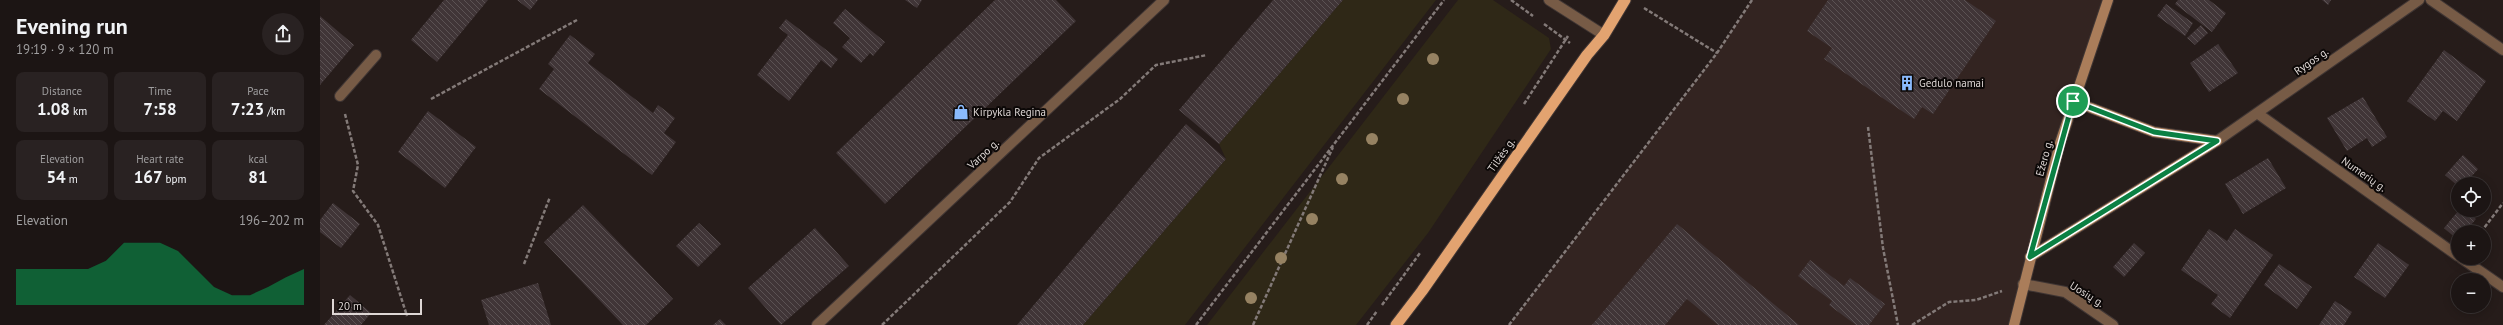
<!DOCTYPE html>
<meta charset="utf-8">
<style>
:root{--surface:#1c1514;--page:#292222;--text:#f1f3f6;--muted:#a09fa0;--line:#3a3434;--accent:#0b8043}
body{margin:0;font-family:"PT Sans",sans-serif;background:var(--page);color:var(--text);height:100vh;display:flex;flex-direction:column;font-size:15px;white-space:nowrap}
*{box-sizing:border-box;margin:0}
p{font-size:13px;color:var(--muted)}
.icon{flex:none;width:22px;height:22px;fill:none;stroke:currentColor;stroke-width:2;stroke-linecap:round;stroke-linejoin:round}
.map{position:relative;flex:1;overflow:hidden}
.drawer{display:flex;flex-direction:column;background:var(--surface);width:320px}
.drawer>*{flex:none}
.fabs{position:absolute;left:2131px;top:177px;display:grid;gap:8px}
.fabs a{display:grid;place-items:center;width:40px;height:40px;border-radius:50%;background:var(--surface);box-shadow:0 2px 10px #0003,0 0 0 1px var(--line);font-size:20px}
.scale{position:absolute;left:12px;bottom:10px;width:90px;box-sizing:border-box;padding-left:4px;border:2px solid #ded7d5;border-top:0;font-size:11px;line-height:14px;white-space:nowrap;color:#ded7d5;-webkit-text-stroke:3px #0c0807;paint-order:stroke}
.pin{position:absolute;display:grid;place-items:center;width:34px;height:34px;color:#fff;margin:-17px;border:2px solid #fff;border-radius:50%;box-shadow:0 1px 4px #0007}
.round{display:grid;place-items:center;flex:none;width:42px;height:42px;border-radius:21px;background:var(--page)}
.head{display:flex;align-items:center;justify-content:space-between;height:68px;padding:0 16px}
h1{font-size:22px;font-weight:600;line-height:30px}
.figures{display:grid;grid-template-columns:repeat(3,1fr);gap:6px;height:68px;padding:4px 16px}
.figures div{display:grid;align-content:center;border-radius:8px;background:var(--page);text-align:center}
.figures b{font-size:17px;font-weight:600}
.figures small{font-size:11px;font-weight:400}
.figures p{font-size:11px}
.chart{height:112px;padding:8px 16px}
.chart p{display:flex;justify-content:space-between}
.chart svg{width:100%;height:72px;margin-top:4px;fill:var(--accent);opacity:.7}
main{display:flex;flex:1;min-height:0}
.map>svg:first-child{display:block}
.built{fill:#332421}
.green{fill:#2f2817}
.building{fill:url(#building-back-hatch)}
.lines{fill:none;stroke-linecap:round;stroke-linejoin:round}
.service-casing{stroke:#403634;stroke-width:12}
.minor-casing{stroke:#403634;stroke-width:12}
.secondary-casing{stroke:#403634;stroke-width:12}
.trunk-casing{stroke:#403634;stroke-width:13}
.path{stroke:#837a78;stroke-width:2.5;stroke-dasharray:4 2;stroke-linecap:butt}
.service{stroke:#775b46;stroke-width:10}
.minor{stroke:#775b46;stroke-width:10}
.secondary{stroke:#aa7d5a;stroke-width:10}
.trunk{stroke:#e3a370;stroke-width:11}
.tree{fill:#968262}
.route-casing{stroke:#fff;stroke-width:8}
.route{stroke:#0b8043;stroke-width:5}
.labels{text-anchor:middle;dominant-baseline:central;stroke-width:4;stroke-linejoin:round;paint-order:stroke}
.street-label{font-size:11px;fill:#ded7d5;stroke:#0c0807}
.poi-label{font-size:11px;fill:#ded7d5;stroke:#0c0807;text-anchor:start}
</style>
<main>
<section class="drawer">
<div class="head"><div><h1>Evening run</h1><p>19:19 · 9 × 120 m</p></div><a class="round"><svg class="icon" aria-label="share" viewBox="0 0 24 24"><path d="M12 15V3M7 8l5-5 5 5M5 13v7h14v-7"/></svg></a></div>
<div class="figures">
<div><p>Distance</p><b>1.08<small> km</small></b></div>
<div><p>Time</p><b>7:58</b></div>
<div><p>Pace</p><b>7:23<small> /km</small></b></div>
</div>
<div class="figures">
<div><p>Elevation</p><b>54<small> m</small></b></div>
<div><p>Heart rate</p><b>167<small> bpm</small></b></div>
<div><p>kcal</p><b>81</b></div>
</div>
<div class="chart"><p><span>Elevation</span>196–202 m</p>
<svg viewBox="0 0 160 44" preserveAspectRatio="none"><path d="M0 44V22L10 22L20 22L30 22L40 22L50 17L60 6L70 6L80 6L90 11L100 22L110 33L120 38L130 38L140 33L150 27L160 22V44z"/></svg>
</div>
</section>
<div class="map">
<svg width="2183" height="325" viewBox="0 0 2183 325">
<defs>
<pattern id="building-back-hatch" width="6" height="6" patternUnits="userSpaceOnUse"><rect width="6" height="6" fill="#403537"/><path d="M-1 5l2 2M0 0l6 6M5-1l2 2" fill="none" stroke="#5b5253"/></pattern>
</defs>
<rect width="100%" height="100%" fill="#261c1a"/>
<path class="built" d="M1432,0H1788L1753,101L1694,325H1189L1397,53Z"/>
<path class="green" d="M1023,0H1116L865,325H763L906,159L899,144Z
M1138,0H1173L1229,38L1231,49L1108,233L1036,325H887Z"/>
<path class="building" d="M124,0H168L117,62L91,40Z
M197,0H218L210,10Z
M585,0H602L597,8Z
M675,0H736L756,21L565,204L516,153Z
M953,0H1023L899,144L859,110Z
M1508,0H1645L1676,21L1613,114L1602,107L1594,119L1504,59L1512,48L1487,31Z
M1858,0H1889L1906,13L1892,32L1855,4Z
M2002,0H2011L2008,5Z
M1846,4L1873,23L1865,36L1837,16Z
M525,9L565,42L553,56L550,53L541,63L522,47L530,38L513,23Z
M0,16L34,45L0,85Z
M466,19L518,59L511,68L501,60L469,101L437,75L468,35L459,28Z
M1881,25L1888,33L1875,45L1867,38Z
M250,35L275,54L268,63L333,113L338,105L355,118L344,133L356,142L332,175L219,89L234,69L228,64Z
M1898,44L1918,73L1889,92L1870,63Z
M2124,50L2166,81L2137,121L2123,111L2115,121L2087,101Z
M2043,97L2067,137L2052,147L2047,138L2027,151L2007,118Z
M108,111L156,147L125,188L78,152Z
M866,124L906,159L763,325H697Z
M2143,155L2158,169L2145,184H2138V186L2125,175Z
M1948,158L1966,188L1923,214L1905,184Z
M13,203L40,224L21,248L0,232V220Z
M263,205L353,299L326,325H303L224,242Z
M2139,210H2145L2156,219L2145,232H2138V240L2124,228Z
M379,223L401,244L378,267L356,246Z
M1357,224L1479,325H1398L1367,299L1345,325H1272Z
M495,228L529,266L461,325L428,288Z
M1889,229L1907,241L1915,229L1953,255L1910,318L1891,304L1898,295L1861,270Z
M1814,243L1825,253L1804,277L1793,267Z
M2058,243L2089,265L2065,298L2034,277Z
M1490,260L1524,286L1530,278L1565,304L1549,325H1536L1509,305L1512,301L1478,276Z
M1959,264L1992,287L1977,309L1944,285Z
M218,283L231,325H169L161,300Z
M30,295L51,313L41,325H4Z
M2015,301L2032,312L2024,325H1999Z
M400,319L406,325H393Z"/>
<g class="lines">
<defs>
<path id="service" d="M20,96L56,55"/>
<path id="minor" d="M1229,0L1284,35
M2111,0L2183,50
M1937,113L2138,256
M1897,141L2099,0
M2141,258L2183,287
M1703,284L1745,292L1793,325
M497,325L844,0"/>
<path id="secondary" d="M1753,101L1834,132L1897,141
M1710,257L1897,141
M1694,325L1740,143L1788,0"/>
<path id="trunk" d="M1076,325L1102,291L1267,55L1284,35L1305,0"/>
</defs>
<use href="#service" class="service-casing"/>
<use href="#minor" class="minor-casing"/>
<use href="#secondary" class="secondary-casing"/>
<use href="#trunk" class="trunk-casing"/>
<path class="path" d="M1191,0L1213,16
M1324,8L1397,53
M1224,24L1250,43
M111,99L257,20
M1204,104L1248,36
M25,114L38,165L33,191L58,225L87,316
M1548,127L1563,248L1578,325
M2161,232L2183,203
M204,264L230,197
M1062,305L1100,253
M562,325L690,202L719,158L800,99L836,65L887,55
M876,325L1124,0
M933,325L1013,147
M1047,325L1057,311
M1189,325L1397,53L1432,0
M1592,325L1629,302L1656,300L1682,291"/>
<use href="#service" class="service"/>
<use href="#minor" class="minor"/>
<use href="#secondary" class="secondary"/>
<use href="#trunk" class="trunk"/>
</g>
<g class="tree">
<circle cx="1113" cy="59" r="6"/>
<circle cx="1083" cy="99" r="6"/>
<circle cx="1052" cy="139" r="6"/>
<circle cx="1022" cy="179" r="6"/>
<circle cx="992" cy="219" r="6"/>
<circle cx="961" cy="258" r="6"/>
<circle cx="931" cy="298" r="6"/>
</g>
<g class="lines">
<defs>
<path id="route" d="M1753,101L1834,132L1897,141L1710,257Z"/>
</defs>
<use href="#route" class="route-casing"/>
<use href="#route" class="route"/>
</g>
<defs>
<symbol id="building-bare" viewBox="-9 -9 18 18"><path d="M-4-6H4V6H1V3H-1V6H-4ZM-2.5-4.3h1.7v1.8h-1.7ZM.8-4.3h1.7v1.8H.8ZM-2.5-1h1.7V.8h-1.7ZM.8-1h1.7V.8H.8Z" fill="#8abafc" stroke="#0c0807" stroke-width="2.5" paint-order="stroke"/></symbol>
<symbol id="shop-bare" viewBox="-9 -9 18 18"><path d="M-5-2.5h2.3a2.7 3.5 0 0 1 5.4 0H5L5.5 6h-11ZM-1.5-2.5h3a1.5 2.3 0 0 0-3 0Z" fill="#8abafc" stroke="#0c0807" stroke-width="2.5" paint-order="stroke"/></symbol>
</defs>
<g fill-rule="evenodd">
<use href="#building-bare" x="1576" y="72" width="22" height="22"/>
<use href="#shop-bare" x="630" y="101" width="22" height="22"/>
</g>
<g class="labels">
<g class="street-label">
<text transform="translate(1991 61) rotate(-35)">Rygos g.</text>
<text transform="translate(663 154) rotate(-43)">Varpo g.</text>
<text transform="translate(1181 155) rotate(-55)">Tilžės g.</text>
<text transform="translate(1724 158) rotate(-75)">Ežero g.</text>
<text transform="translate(2044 174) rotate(35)">Numerių g.</text>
<text transform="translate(1767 294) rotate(32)">Uosių g.</text>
</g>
<g class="poi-label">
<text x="1599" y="83">Gedulo namai</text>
<text x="653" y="112">Kirpykla Regina</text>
</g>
</g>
</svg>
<div class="fabs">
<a><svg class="icon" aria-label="locate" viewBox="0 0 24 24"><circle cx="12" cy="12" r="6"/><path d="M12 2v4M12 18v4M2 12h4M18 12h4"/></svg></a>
<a>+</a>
<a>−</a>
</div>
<div class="scale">20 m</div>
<div class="pin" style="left:1753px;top:101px;background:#1e9e55"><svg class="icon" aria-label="arrive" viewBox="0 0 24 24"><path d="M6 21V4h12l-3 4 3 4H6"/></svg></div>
</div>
</main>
